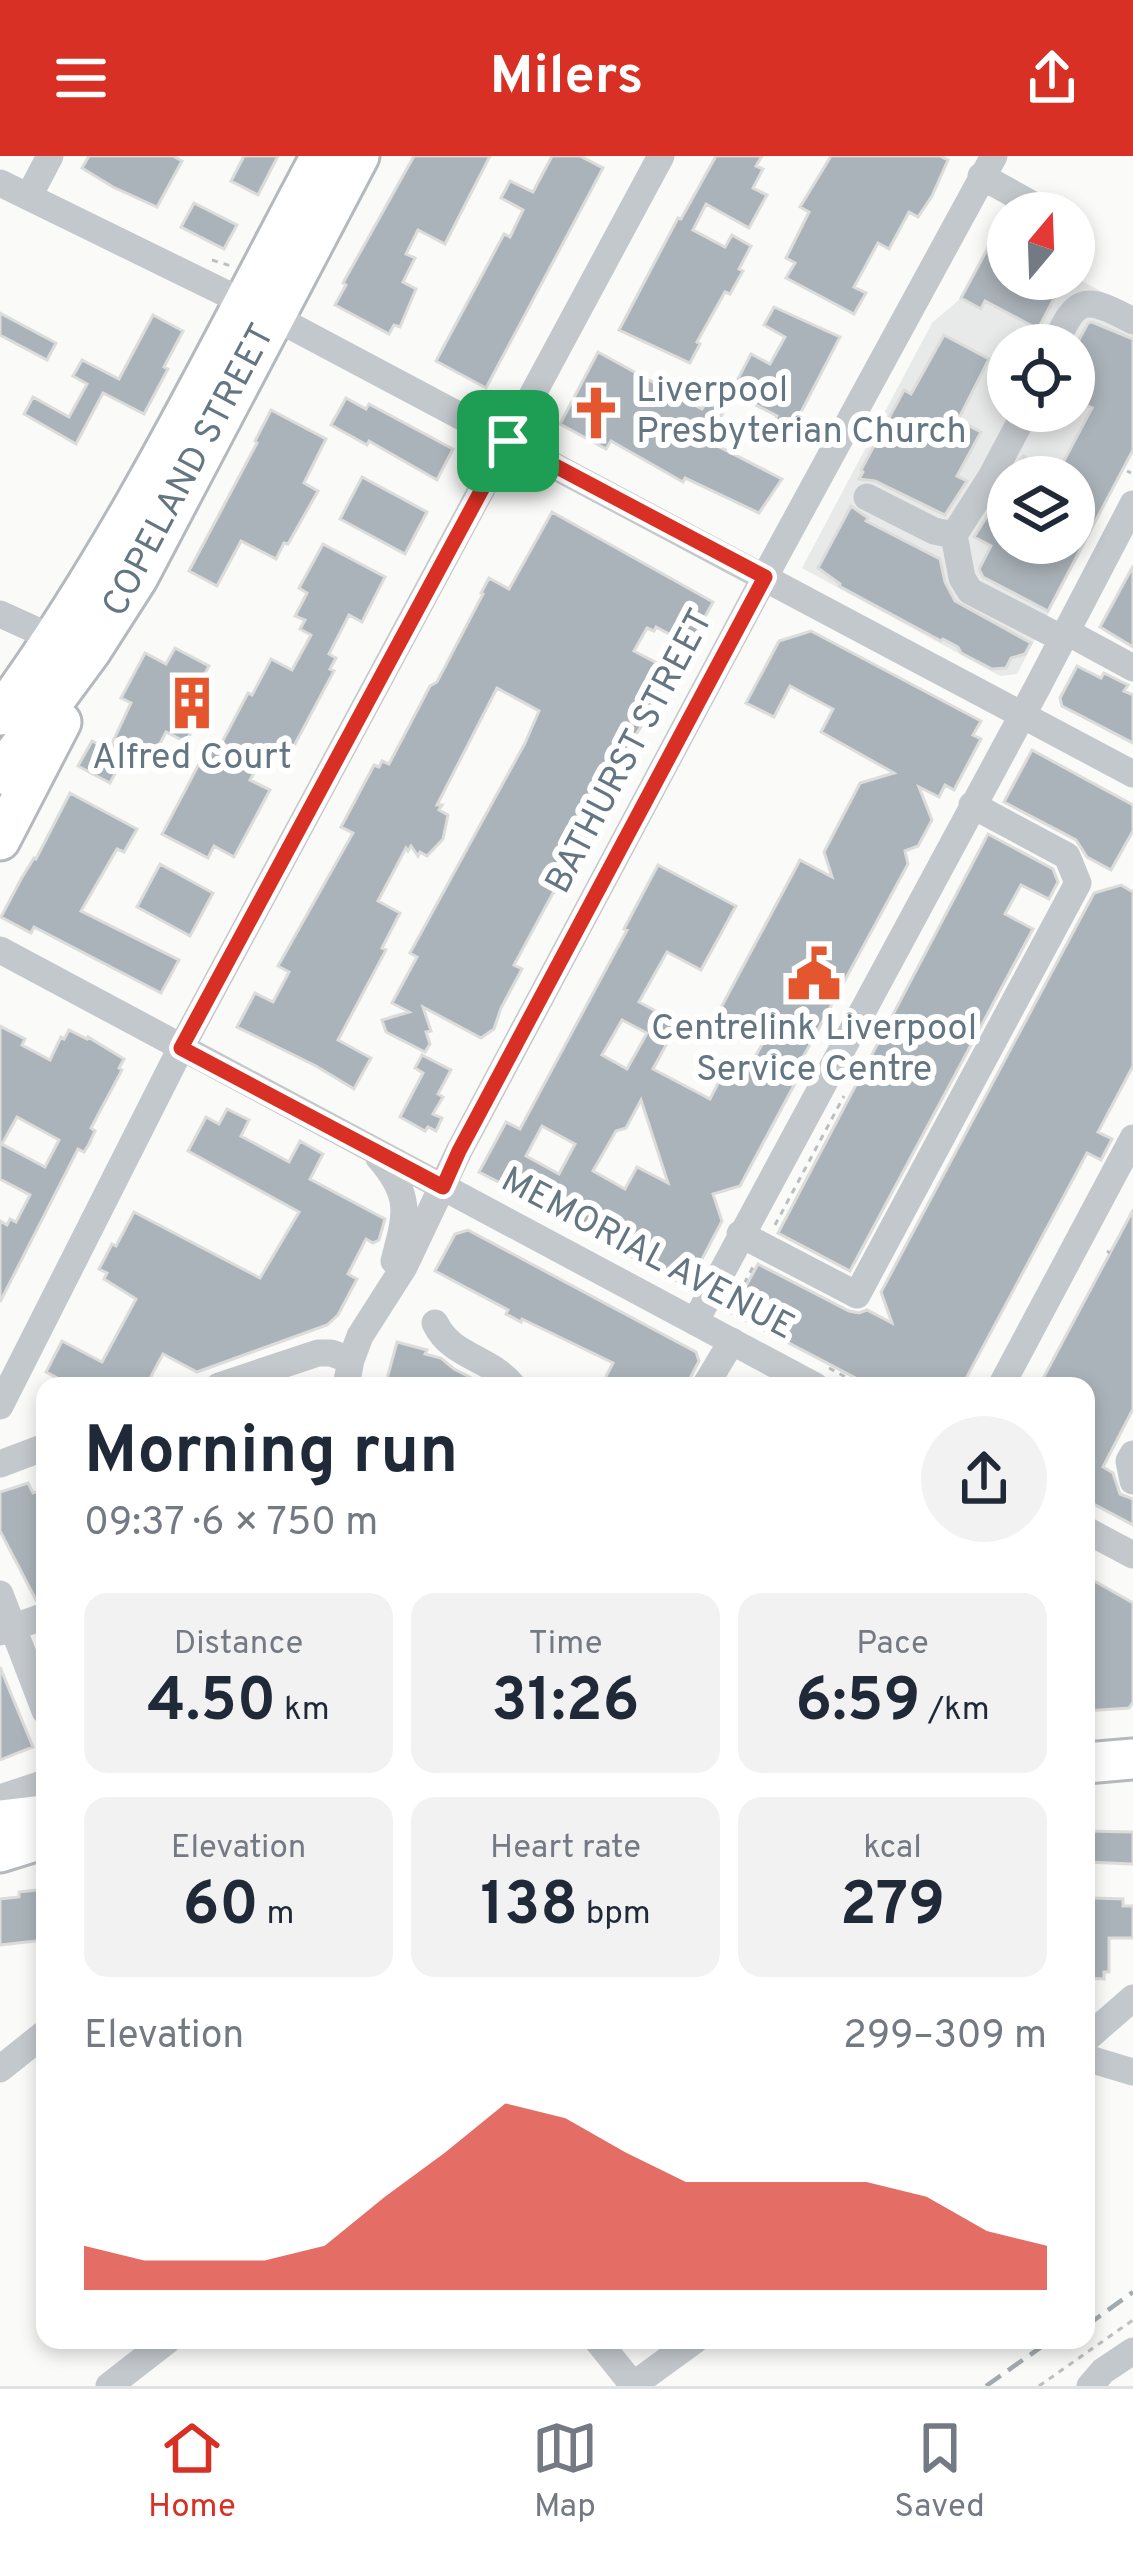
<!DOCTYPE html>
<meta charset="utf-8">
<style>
:root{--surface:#fff;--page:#f2f2f3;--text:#1f2937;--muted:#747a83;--line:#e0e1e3;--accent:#d93025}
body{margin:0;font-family:Overpass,sans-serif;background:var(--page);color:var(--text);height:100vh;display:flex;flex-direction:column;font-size:45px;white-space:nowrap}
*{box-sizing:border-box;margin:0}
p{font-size:39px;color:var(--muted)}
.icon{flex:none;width:66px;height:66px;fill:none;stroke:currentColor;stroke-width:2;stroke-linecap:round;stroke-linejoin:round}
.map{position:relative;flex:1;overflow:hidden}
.drawer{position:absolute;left:36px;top:1221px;width:1059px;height:972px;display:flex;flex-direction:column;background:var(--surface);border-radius:24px;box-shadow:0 6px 18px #0003}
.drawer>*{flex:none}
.needle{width:78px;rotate:19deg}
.controls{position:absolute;left:987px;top:36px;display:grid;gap:24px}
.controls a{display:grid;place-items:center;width:108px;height:108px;border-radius:50%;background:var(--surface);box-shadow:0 6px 18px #0003;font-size:60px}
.pin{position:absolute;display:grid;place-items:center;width:102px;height:102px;color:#fff;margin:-51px;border-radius:24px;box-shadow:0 6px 18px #0006}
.round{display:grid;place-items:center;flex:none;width:126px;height:126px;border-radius:63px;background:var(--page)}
.headline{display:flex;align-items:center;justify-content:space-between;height:204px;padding:0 48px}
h1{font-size:66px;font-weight:700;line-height:90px}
.metrics{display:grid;grid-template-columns:repeat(3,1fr);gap:18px;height:204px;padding:12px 48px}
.metrics div{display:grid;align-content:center;border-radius:24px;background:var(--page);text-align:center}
.metrics b{font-size:60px;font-weight:700}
.metrics small{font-size:33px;font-weight:400}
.metrics p{font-size:33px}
.chart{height:336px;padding:24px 48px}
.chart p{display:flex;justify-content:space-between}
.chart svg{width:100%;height:216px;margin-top:12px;fill:var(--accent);opacity:.7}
header{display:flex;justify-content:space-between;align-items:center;height:156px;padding:0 48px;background:var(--accent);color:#fff;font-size:54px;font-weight:700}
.dock{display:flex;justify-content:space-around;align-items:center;height:168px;border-top:3px solid var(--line);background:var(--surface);font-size:33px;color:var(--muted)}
.dock a{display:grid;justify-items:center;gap:6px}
.dock .on{color:var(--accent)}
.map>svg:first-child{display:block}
.built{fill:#e8e9e9;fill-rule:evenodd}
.building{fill:#aab3b9;stroke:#dcdcda;stroke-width:3;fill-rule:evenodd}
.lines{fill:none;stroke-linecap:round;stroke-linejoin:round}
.highway-casing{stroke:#b4b9bd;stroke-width:45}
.path{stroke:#bbbfc2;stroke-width:3;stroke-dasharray:6 6;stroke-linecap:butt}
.minor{stroke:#c3c8cc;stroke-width:27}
.highway{stroke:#fff;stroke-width:39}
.rail{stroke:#a2aab0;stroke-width:4.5;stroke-dasharray:18 9;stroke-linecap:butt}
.route-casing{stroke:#fff;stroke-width:24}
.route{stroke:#d93025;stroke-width:15}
.labels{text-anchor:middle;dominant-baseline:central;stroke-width:12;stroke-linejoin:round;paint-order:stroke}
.poi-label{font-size:36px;fill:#657683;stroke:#fff}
.street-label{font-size:36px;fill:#657683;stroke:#fff}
</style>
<header><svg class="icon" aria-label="menu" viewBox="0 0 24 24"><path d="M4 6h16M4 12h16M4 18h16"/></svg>Milers<svg class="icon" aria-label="share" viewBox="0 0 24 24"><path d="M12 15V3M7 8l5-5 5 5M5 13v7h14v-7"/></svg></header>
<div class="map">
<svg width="1133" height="2230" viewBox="0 0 1133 2230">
<rect width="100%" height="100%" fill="#fafaf8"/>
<path class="built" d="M995,79L1008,86V123H1074V121L1133,152V295L1017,518L1000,520L802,412L932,167L961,142ZM1008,189H1074V255H1008ZM1008,321H1074V387H1008Z"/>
<path class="building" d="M89,0H173L182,5L157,51L113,31L82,12Z
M244,0H278L258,39L231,25Z
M414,0H490L445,88L418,74L406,98L415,102L403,126L416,133L400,171L394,169L389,178L335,149L346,129L343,127Z
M552,0H580L603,12L486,232L436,205L504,78L510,81L523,54L501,42L510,25L533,36Z
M716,0H762L756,10L763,13L753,32L767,39L749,72L706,48L693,74L725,91L732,79L751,90L739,113L743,115L730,138L725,136L697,186L700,188L690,207L619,174L678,62L681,63Z
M831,0H940L948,4L932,40L918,61L909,56L889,93L878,87L854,131L866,137L854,158L786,122L795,107L786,102L809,56L800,51Z
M194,47L237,69L224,93L181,71Z
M990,88L1008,97V123H1036L1058,135L1038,173L985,145L981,153L961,142Z
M774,151L840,181L799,260L813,268L806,281L787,272L780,286L767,279L777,260L731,236L751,198L770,208L785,181L764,169Z
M0,157L56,187L47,204L0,179Z
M153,159L183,175L164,211L168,213L144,258L103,237L76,288L24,258L33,241L69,261L87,228L73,220L82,204L119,223Z
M1092,166L1133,183V294L1048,455L983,421L979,413L991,390L974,381L1008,327V387H1074V321H1011L1023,300L1057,318L1092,252L1074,243V193L1088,167Z
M944,179L989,203L958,264L981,276L957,320L967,325L945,359L875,325L859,323L863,316L861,314L904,234L911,238Z
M598,196L702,253L706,246L724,255L708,285L782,323L759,357L685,322L683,326L611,285L606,293L560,268Z
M346,242L366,253L369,248L453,293L437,324L369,285L367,289L331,269Z
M271,254L326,283L304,327L318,335L288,388L284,387L276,403L241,385L217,430L189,415L257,287L255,285Z
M362,321L427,356L405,398L340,363Z
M851,350L868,362L866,365L940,403L945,426L955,445L1031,487L1025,498L1011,502L1006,512L992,513L961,497L958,491L943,483L941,485L839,430L840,428L818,412Z
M552,356L713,446L690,489L656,471L654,475L647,472L634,495L672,515L646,568L644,566L630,588L617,617L607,630L602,643L604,652L579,703L577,702L559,735L553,737L514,809L522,813L501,852L494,873L481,882L423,851L431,875L426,876L430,888L425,896L386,876L382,864L409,856L392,847L417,801L410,797L525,587L539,555L497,532L437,649H442L439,654L448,659L443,683L427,700L420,696L418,700L411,690L408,695L406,692L378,745L400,757L382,792L386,794L338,884L371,902L354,933L316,910L237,871L255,837L273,846L289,816L278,810L353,677L341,671L374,609L379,611L382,605L389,608L430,530L437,526L483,438L481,437L489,422L509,433Z
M323,388L385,421L362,466L349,459L329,498L336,502L330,513L334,515L287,603L267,593L250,624L270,634L234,701L214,690L208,702L162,678L210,587L219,592L248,537L252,539L271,503L292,514L311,479L300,473L305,464L295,460L307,437L299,432Z
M1133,410V491L1100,471Z
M811,475L981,565L973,579L981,583L954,634L945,629L939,641L919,631L932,664L918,690L905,695L908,708L801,905L806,907L740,1030L713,1038L722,1065L691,1124L681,1127L508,1035L510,1032L479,1016L506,966L520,973L627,774L624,773L658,709L736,750L701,814L667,796L639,846L678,867L653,913L710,943L727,910L745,919L764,885L717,859L800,704L832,721L824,696L860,627L894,617L821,576L833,553L790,530L774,561L746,547L779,485ZM622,864L647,877L627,913L602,899ZM641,944L668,1027L637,1011L625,1033L593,1015L616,975L626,972ZM542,970L575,988L559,1018L526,1000Z
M175,492L209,510L196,535L209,542L186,586L166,576L154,599L131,587L110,627L78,610L92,585L109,594L131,547L121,542L145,497L166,508Z
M1077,510L1101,522L1104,517L1128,529L1124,535L1133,539V587L1062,550L1060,542Z
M1032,594L1133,649V675L1111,714L1087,701L1076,684L1004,646Z
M70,637L137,673L124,696L117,693L81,755L179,804L161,837L34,771L31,777L1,761L21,723L34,702L36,703Z
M988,678L1053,713L1058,726L1049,743L1021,729L1005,758L1033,773L850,1115L778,1077Z
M160,708L213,737L190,780L137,751Z
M1121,729L1133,736V910L1098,976L1112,983L1101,1004L1087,997L962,1230H871L739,1161L735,1150L758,1108L849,1155L859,1157L867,1154L892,1167L881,1136L1094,737Z
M0,870L25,883L22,889L50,904L61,881L64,883L69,874L87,883L88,881L124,903L119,912L122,914L91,972L95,975L89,988L84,996L78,993L0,1146V1065L7,1069L10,1063L16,1066L30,1039L0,1023ZM17,961L59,984L45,1011L2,988Z
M422,899L451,914L438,938L443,941L433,958L442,962L436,975L428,971L425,975L400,961L423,917L415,912Z
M227,953L249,964L241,980L289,1006L300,985L323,998L310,1023L385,1063L379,1084L373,1087L366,1083L348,1118L357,1123L338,1159L327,1169L197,1216L163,1198L146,1230H73L46,1216L62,1185L102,1206L136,1143L104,1123L107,1117L99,1113L112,1088L116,1090L134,1056L260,1122L299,1056L188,995L206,961L219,968Z
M1133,1054V1253L1103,1311L1113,1317L1120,1338L1133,1343V1369L1086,1344V1230H1039Z
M468,1074L696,1196L699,1205L688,1226L683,1230H601L613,1207L522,1163L521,1166L506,1158L508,1154L435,1115L455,1078Z
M397,1186L427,1194L425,1198L441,1202L454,1213L487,1230H385Z
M28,1327L33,1337L45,1333V1442L36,1444L0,1375V1336Z
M1091,1423L1133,1447V1546L1129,1552L1086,1555V1432Z
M0,1511L33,1591L0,1604Z
M1086,1675L1133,1676V1708L1086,1706Z
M45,1733V1784L0,1789V1743L19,1741V1736Z
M1093,1742L1123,1743V1750H1133V1782H1109V1816H1104V1823L1086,1822V1780H1092Z"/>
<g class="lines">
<defs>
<path id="highway" d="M0,559C127,385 220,189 321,0
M0,618L90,496L138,421L359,0
M0,684L61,566
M1086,1607L1133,1603
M0,1664L45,1659
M0,1696L45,1682"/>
</defs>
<use href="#highway" class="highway-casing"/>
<path class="path" d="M212,104L231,110
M1127,315L1131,317
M775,1069L844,940
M1107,1095L1110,1097
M732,1158L729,1156L754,1109
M829,1212L862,1230
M1039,2230L1133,2164"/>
<path class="minor" d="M981,20L1035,50
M0,27L274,161L1133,618
M29,40L50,0
M1055,189C1076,138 1087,140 1133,165
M1026,255L991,321L954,379L962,422L970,435L1063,483
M867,341L934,375L954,379
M0,458L53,482
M1067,476L1133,512
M0,794L815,1230
M379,1002C413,1041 406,1059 394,1105
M740,1078L857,1139L1078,727L1067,700L972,649
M695,1166L1037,532L1133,348
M435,1167C452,1202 489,1200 513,1230
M219,1230L318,1197H331L351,1204
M346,1230L351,1204L360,1180L404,1111L459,995L776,400L994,0
M705,1230L732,1185
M1001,1230L1133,982
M0,1250L181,892L661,0
M1133,1298L1129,1305L1133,1325
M0,1308L45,1291
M1086,1374L1133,1399
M0,1438L45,1555
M0,1476L45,1460
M0,1642L45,1627
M1086,1883L1133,1842
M1086,1902L1133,1916
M0,1913L45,1877
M597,2184L633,2229
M109,2230L168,2184
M632,2230L695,2184
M1090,2230L1103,2215L1133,2195"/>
<use href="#highway" class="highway"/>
<path class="rail" d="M1086,2170L1133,2136
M986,2230L1051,2184"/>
</g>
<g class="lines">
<defs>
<path id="route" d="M508,285L765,421L459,995L443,1031L181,892Z"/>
</defs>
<use href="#route" class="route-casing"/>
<use href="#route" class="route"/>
</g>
<defs>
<symbol id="church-bare" viewBox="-9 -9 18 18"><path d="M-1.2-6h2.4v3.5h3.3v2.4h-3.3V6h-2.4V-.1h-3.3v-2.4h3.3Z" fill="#e4572e" stroke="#fff" stroke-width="2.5" paint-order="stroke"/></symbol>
<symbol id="building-bare" viewBox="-9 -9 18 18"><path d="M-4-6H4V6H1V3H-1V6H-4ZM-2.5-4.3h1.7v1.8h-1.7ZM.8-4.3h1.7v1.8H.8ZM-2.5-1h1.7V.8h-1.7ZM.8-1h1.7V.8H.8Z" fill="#e4572e" stroke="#fff" stroke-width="2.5" paint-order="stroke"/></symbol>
<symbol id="civic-bare" viewBox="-9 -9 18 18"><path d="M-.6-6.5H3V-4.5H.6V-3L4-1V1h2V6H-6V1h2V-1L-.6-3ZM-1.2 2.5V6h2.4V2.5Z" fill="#e4572e" stroke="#fff" stroke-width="2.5" paint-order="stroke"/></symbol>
</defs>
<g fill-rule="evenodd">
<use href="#church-bare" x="558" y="219" width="76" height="76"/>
<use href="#building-bare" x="154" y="509" width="76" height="76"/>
<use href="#civic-bare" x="776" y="780" width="76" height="76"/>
</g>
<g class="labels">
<g class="poi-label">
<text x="636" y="236" text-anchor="start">Liverpool<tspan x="636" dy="41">Presbyterian Church</tspan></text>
<text x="192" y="603">Alfred Court</text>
<text x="814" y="874">Centrelink Liverpool<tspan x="814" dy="41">Service Centre</tspan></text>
</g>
<g class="street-label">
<text transform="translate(190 315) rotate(-62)">COPELAND STREET</text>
<text transform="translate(631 596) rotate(-62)">BATHURST STREET</text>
<text transform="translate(647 1099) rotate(28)">MEMORIAL AVENUE</text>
</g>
</g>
</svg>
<div class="controls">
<a><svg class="needle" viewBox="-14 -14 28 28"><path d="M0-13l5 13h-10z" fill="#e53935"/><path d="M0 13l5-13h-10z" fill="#747a83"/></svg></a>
<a><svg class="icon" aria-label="locate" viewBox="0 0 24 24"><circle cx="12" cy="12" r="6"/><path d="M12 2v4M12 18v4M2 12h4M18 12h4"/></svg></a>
<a><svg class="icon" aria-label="layers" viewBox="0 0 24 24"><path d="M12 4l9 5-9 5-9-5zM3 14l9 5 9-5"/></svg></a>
</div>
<div class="pin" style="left:508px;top:285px;background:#1e9e55"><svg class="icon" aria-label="arrive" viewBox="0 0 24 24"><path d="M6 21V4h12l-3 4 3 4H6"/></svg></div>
<section class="drawer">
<div class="headline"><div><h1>Morning run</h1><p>09:37 · 6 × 750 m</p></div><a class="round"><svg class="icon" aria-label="share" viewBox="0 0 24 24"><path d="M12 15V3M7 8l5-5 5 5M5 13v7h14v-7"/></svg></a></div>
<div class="metrics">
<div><p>Distance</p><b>4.50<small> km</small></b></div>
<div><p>Time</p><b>31:26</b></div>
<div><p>Pace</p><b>6:59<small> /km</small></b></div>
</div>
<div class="metrics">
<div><p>Elevation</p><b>60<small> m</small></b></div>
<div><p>Heart rate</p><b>138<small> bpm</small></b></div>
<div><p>kcal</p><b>279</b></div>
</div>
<div class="chart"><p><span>Elevation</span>299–309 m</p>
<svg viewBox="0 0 160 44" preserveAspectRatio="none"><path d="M0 44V35L10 38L20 38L30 38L40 35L50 25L60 16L70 6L80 9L90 16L100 22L110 22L120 22L130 22L140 25L150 32L160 35V44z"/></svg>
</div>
</section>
</div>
<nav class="dock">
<a class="on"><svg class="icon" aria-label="home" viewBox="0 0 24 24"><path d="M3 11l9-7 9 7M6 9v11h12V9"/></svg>Home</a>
<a><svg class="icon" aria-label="map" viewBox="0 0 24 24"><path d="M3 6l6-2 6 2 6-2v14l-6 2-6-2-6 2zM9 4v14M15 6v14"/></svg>Map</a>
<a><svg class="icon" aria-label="saved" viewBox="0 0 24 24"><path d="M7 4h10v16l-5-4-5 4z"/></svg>Saved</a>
</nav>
